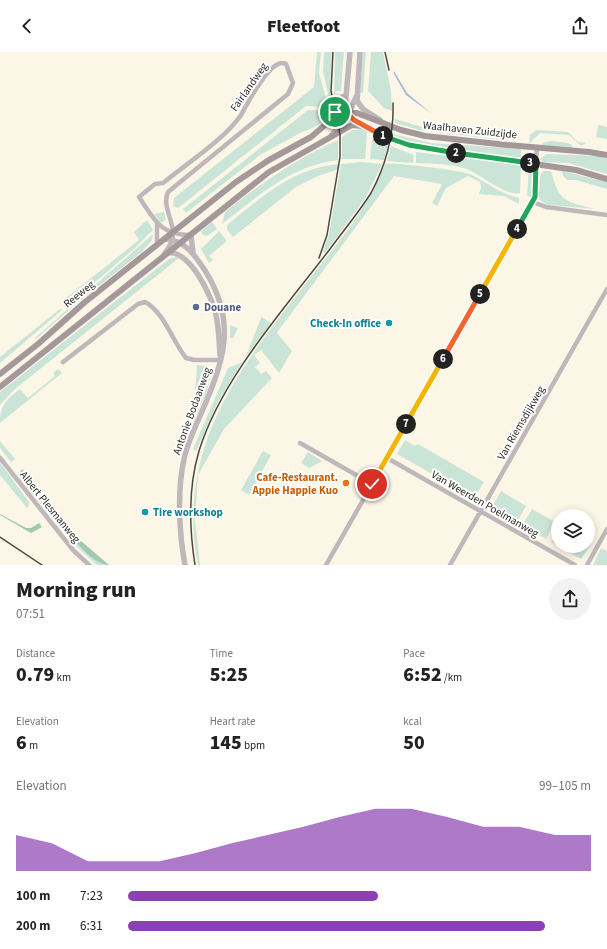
<!DOCTYPE html>
<meta charset="utf-8">
<style>
:root{--surface:#fff;--page:#f2f2f2;--text:#222;--muted:#767676;--accent:#8c41b2}
body{margin:0;font-family:"Source Sans 3",sans-serif;background:var(--page);color:var(--text);height:100vh;display:flex;flex-direction:column;font-size:15px;white-space:nowrap}
*{box-sizing:border-box;margin:0}
p{font-size:13px;color:var(--muted)}
.icon{flex:none;width:22px;height:22px;fill:none;stroke:currentColor;stroke-width:2;stroke-linecap:round;stroke-linejoin:round}
.map{position:relative;height:513px;overflow:hidden}
.drawer{display:flex;flex-direction:column;background:var(--surface);flex:1}
.drawer>*{flex:none}
.fabs{position:absolute;left:551px;top:457px;display:grid;gap:8px}
.fabs a{display:grid;place-items:center;width:44px;height:44px;border-radius:50%;background:var(--surface);box-shadow:0 2px 10px #0003;font-size:20px}
.pin{position:absolute;display:grid;place-items:center;width:34px;height:34px;color:#fff;margin:-17px;border:2px solid #fff;border-radius:50%;box-shadow:0 1px 4px #0007}
.km{position:absolute;width:20px;height:20px;margin:-10px;border-radius:50%;background:#222;color:#fff;font-size:11px;line-height:20px;text-align:center}
.round{display:grid;place-items:center;flex:none;width:42px;height:42px;border-radius:21px;background:var(--page)}
.summary{display:flex;align-items:center;justify-content:space-between;height:68px;padding:0 16px}
h1{font-size:22px;font-weight:800;line-height:30px}
.figures{display:grid;grid-template-columns:repeat(3,1fr);gap:6px;height:68px;padding:4px 16px}
.figures div{display:grid;align-content:center}
.figures b{font-size:20px;font-weight:800}
.figures small{font-size:11px;font-weight:400}
.figures p{font-size:11px}
.chart{height:112px;padding:8px 16px}
.chart p{display:flex;justify-content:space-between}
.chart svg{width:100%;height:72px;margin-top:4px;fill:var(--accent);opacity:.7}
ul{padding:0 16px;list-style:none;font-size:13px}
li{display:grid;grid-template-columns:64px 48px 1fr;align-items:center;height:30px}
li i{height:10px;border-radius:5px;background:var(--accent)}
header{display:flex;justify-content:space-between;align-items:center;height:52px;padding:0 16px;background:var(--surface);font-size:18px;font-weight:800}
.map>svg:first-child{display:block}
.green{fill:#cae5d7}
.forest{fill:#a0c8b3}
.water{fill:#a3b9da}
.lines{fill:none;stroke-linecap:round;stroke-linejoin:round}
.minor{stroke:#bfb7b9;stroke-width:4.5}
.tertiary{stroke:#bfb7b9;stroke-width:5.5}
.secondary{stroke:#a4989b;stroke-width:6}
.rail{stroke:#4b4941;stroke-width:1.5}
.split-1-casing{stroke:#fff;stroke-width:8}
.split-2-casing{stroke:#fff;stroke-width:8}
.split-3-casing{stroke:#fff;stroke-width:8}
.split-4-casing{stroke:#fff;stroke-width:8}
.split-5-casing{stroke:#fff;stroke-width:8}
.split-6-casing{stroke:#fff;stroke-width:8}
.split-7-casing{stroke:#fff;stroke-width:8}
.split-8-casing{stroke:#fff;stroke-width:8}
.split-1{stroke:#f0652b;stroke-width:5}
.split-2{stroke:#22a559;stroke-width:5}
.split-3{stroke:#22a559;stroke-width:5}
.split-4{stroke:#22a559;stroke-width:5}
.split-5{stroke:#f5b400;stroke-width:5}
.split-6{stroke:#f0652b;stroke-width:5}
.split-7{stroke:#f5b400;stroke-width:5}
.split-8{stroke:#f5b400;stroke-width:5}
.service-dot{fill:#5c6f8a;stroke:#fff;stroke-width:1.5}
.culture-dot{fill:#0f9aa8;stroke:#fff;stroke-width:1.5}
.food-dot{fill:#e8710a;stroke:#fff;stroke-width:1.5}
.labels{text-anchor:middle;dominant-baseline:central;stroke-width:4;stroke-linejoin:round;paint-order:stroke}
.street-label{font-size:11px;fill:#2d2b25;stroke:#fff}
.service-label{font-size:11px;font-weight:bold;fill:#4e5e75;stroke:#fff;text-anchor:start}
.culture-label{font-size:11px;font-weight:bold;fill:#0d838f;stroke:#fff;text-anchor:end}
.food-label{font-size:11px;font-weight:bold;fill:#c56008;stroke:#fff;text-anchor:end}
</style>
<header><svg class="icon" aria-label="back" viewBox="0 0 24 24"><path d="M15 5l-7 7 7 7"/></svg>Fleetfoot<svg class="icon" aria-label="share" viewBox="0 0 24 24"><path d="M12 15V3M7 8l5-5 5 5M5 13v7h14v-7"/></svg></header>
<div class="map">
<svg width="607" height="513" viewBox="0 0 607 513">
<rect width="100%" height="100%" fill="#fcf6e7"/>
<path class="green" d="M317,0H321L319,21L327,50L322,55L306,54L178,156L173,154L174,146L314,35Z
M324,0H332L330,31L331,45L329,46L323,19Z
M335,0H344L341,39H336L334,42Z
M363,0H366L363,41H360Z
M371,0H383L391,39L392,59L384,56L368,39Z
M332,49L333,57L319,73L302,80L260,103L186,161L183,157L308,58H323Z
M395,67L422,75L503,88L419,78L395,71Z
M598,73L607,75V87L596,85Z
M362,77L367,80L365,107H342V85L352,78Z
M536,78L568,80L578,90L586,91L581,94L569,83L540,81L529,92L530,83Z
M393,82L432,91L521,97V107L420,93L392,85Z
M374,86L388,93L384,108L370,107L372,88Z
M338,88V108C290,114 260,143 222,172L225,160C263,130 294,108 338,88Z
M551,89L568,91L572,93V96L542,93L543,91Z
M391,94L414,103L413,111L387,109Z
M416,100L521,113L520,141C509,145 484,126 473,120C456,111 435,112 416,111Z
M546,102L599,104L607,106V122L568,111L543,110L540,107Z
M362,110L382,112L366,145L325,201L323,200L329,182L341,112Z
M340,112L339,117L318,124L296,135L233,185L227,178V173C262,145 292,116 340,112Z
M385,112C396,110 461,118 472,123C488,131 501,142 519,146V152L504,144L479,142L481,135L480,130L468,124L446,136L437,154L432,151L442,132L394,124L278,279L277,281L292,299L279,321L261,298L254,303L260,311L255,315L261,322L266,319L272,326L224,377L198,423L195,468L200,513H198C174,389 247,307 318,216C344,184 370,151 385,112Z
M529,116L532,124L531,146L527,143Z
M544,119H551C559,151 566,149 595,157L549,153C546,152 543,151 540,148C536,142 538,123 544,119Z
M562,119L607,130V137L576,128H567L563,124Z
M164,160L166,168L161,171L154,162Z
M147,168L153,178L135,196L67,254L61,250L139,188L134,180Z
M212,170L217,177L207,184L203,183L201,179Z
M219,179L227,189L209,204L213,208L209,211L201,197Z
M153,182L152,188L142,200L77,251L36,287L35,286Z
M176,205L179,206L15,337L0,353V340L169,207Z
M60,257L62,258L0,311V305Z
M262,265L271,271L246,304L261,266Z
M230,273L238,276L233,286H230Z
M242,310L217,352L196,399L193,397L228,316Z
M197,313L206,314L211,322L207,339L193,370Z
M58,317L62,321L0,371C0,353 6,348 20,337L28,346L55,324L53,321Z
M405,388L415,394L418,392L484,430L474,446L397,402Z
M0,389L15,407L11,410L0,396Z
M263,399L271,403L249,443L241,438Z
M308,400L322,409L309,416L301,411Z
M0,410L31,453L28,451L29,454L27,456L0,423Z
M19,422L89,503L104,513H97L76,494L20,427Z
M501,439L526,454L517,470L493,457L492,455Z
M532,457L555,470L546,487L522,474Z
M558,479V494H588V489L592,491L581,507L551,490Z
M601,496L607,499V513H593Z"/>
<path class="forest" d="M22,417L81,489L109,513C81,513 43,437 19,422Z
M0,462L26,476H31L39,471L42,475L31,481L0,463Z"/>
<path class="water" d="M394,19L407,41L432,62L406,43L394,22Z"/>
<g class="lines">
<path class="minor" d="M533,150L546,155L607,163
M157,192V172
M164,202C167,197 171,193 172,188C177,172 161,156 168,140L288,42L293,31L286,12C271,4 248,51 241,63C225,87 186,112 163,131L155,132L139,145C154,167 160,183 190,183
M63,310L138,252L145,250C164,260 173,290 186,306L194,308H220
M300,391L372,432
M0,406L73,498L89,513
M387,406L575,513
M326,513L533,150L537,95
M450,513L607,237
M587,513L607,477"/>
<path class="tertiary" d="M350,0L345,55L348,63L364,74
M360,0L357,49L363,57L380,68
M330,67L343,45
M331,84L348,63L356,45
M191,183L193,200
M166,187C185,189 194,202 204,217C239,271 223,311 200,364C194,378 187,392 184,407C177,439 179,481 185,513
M167,201C190,197 212,245 216,263C219,276 219,290 220,303"/>
<path class="secondary" d="M0,322L38,292L85,250L236,130L269,108L311,85L339,61H357L401,78L425,84L507,93L589,100L607,103
M0,335L269,120L352,73L362,74L395,89L416,95L576,118L607,127"/>
<path class="rail" d="M385,0L389,18
M319,206L327,183L340,105V82L331,39L333,0
M0,485L42,513
M195,513C189,475 188,436 199,399C221,327 285,256 330,197C344,178 359,160 371,141C386,113 394,82 393,51"/>
</g>
<g class="lines">
<defs>
<path id="split-1" d="M335,60L329,68L336,62L346,60L354,68L383,84"/>
<path id="split-2" d="M383,84L409,93L456,101"/>
<path id="split-3" d="M456,101L530,111"/>
<path id="split-4" d="M517,177L535,145L536,112L530,111"/>
<path id="split-5" d="M480,242L517,177"/>
<path id="split-6" d="M443,307L480,242"/>
<path id="split-7" d="M406,372L443,307"/>
<path id="split-8" d="M372,432L406,372"/>
</defs>
<use href="#split-1" class="split-1-casing"/>
<use href="#split-2" class="split-2-casing"/>
<use href="#split-3" class="split-3-casing"/>
<use href="#split-4" class="split-4-casing"/>
<use href="#split-5" class="split-5-casing"/>
<use href="#split-6" class="split-6-casing"/>
<use href="#split-7" class="split-7-casing"/>
<use href="#split-8" class="split-8-casing"/>
<use href="#split-1" class="split-1"/>
<use href="#split-2" class="split-2"/>
<use href="#split-3" class="split-3"/>
<use href="#split-4" class="split-4"/>
<use href="#split-5" class="split-5"/>
<use href="#split-6" class="split-6"/>
<use href="#split-7" class="split-7"/>
<use href="#split-8" class="split-8"/>
</g>
<circle class="service-dot" cx="196" cy="255" r="4"/>
<g class="culture-dot">
<circle cx="389" cy="271" r="4"/>
<circle cx="145" cy="460" r="4"/>
</g>
<circle class="food-dot" cx="346" cy="431" r="4"/>
<g class="labels">
<g class="street-label">
<text transform="translate(249 35) rotate(-55)">Fairlandweg</text>
<text transform="translate(470 78) rotate(6)">Waalhaven Zuidzijde</text>
<text transform="translate(79 242) rotate(-39)">Reeweg</text>
<text transform="translate(192 359) rotate(-70)">Antonie Bodaanweg</text>
<text transform="translate(521 371) rotate(-60)">Van Riemsdijkweg</text>
<text transform="translate(485 452) rotate(30)">Van Weerden Poelmanweg</text>
<text transform="translate(50 455) rotate(51)">Albert Plesmanweg</text>
</g>
<g class="service-label">
<text x="204" y="255">Douane</text>
</g>
<g class="culture-label">
<text x="381" y="271">Check-In office</text>
<text x="153" y="460" text-anchor="start">Tire workshop</text>
</g>
<g class="food-label">
<text x="338" y="425">Cafe-Restaurant.<tspan x="338" dy="13">Appie Happie Kuo</tspan></text>
</g>
</g>
</svg>
<div class="fabs">
<a><svg class="icon" aria-label="layers" viewBox="0 0 24 24"><path d="M12 4l9 5-9 5-9-5zM3 14l9 5 9-5"/></svg></a>
</div>
<div class="pin" style="left:335px;top:60px;background:#1e9e55"><svg class="icon" aria-label="arrive" viewBox="0 0 24 24"><path d="M6 21V4h12l-3 4 3 4H6"/></svg></div>
<div class="pin" style="left:372px;top:432px;background:#d93025"><svg class="icon" aria-label="check" viewBox="0 0 24 24"><path d="M5 12l5 5 9-10"/></svg></div>
<b class="km" style="left:383px;top:84px">1</b>
<b class="km" style="left:456px;top:101px">2</b>
<b class="km" style="left:530px;top:111px">3</b>
<b class="km" style="left:517px;top:177px">4</b>
<b class="km" style="left:480px;top:242px">5</b>
<b class="km" style="left:443px;top:307px">6</b>
<b class="km" style="left:406px;top:372px">7</b>
</div>
<section class="drawer">
<div class="summary"><div><h1>Morning run</h1><p>07:51</p></div><a class="round"><svg class="icon" aria-label="share" viewBox="0 0 24 24"><path d="M12 15V3M7 8l5-5 5 5M5 13v7h14v-7"/></svg></a></div>
<div class="figures">
<div><p>Distance</p><b>0.79<small> km</small></b></div>
<div><p>Time</p><b>5:25</b></div>
<div><p>Pace</p><b>6:52<small> /km</small></b></div>
</div>
<div class="figures">
<div><p>Elevation</p><b>6<small> m</small></b></div>
<div><p>Heart rate</p><b>145<small> bpm</small></b></div>
<div><p>kcal</p><b>50</b></div>
</div>
<div class="chart"><p><span>Elevation</span>99–105 m</p>
<svg viewBox="0 0 160 44" preserveAspectRatio="none"><path d="M0 44V22L10 27L20 38L30 38L40 38L50 33L60 27L70 22L80 17L90 11L100 6L110 6L120 11L130 17L140 17L150 22L160 22V44z"/></svg>
</div>
<ul>
<li><b>100 m</b>7:23<i style="width:54%"></i></li>
<li><b>200 m</b>6:31<i style="width:90%"></i></li>
</ul>
</section>
